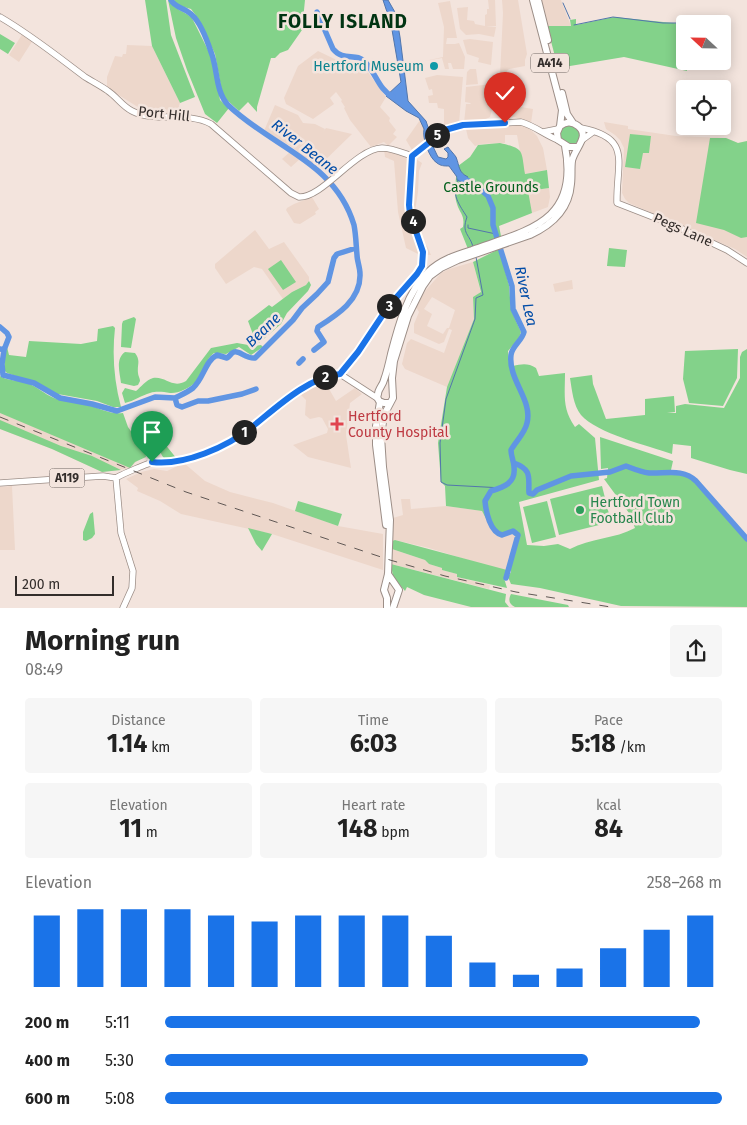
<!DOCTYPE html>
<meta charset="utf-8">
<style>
:root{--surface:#fff;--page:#f6f6f6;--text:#222;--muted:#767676;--accent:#1a73e8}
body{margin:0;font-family:"Fira Sans",sans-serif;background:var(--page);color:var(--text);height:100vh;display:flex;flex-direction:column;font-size:19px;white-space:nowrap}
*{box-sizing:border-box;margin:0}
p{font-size:16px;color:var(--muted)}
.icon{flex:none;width:28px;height:28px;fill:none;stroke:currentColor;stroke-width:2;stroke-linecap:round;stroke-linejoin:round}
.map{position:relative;height:608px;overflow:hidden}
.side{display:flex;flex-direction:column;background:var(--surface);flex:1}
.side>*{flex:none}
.needle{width:32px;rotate:292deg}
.controls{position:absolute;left:676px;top:15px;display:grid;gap:10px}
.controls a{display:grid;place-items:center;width:55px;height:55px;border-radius:5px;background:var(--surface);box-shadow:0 2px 12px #0003;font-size:25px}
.scale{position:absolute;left:15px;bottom:12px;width:99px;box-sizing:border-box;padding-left:5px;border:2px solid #332d2b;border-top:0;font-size:14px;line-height:18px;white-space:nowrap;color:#332d2b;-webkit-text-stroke:4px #f3e4dd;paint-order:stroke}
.pin{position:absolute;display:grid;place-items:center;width:42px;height:42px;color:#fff;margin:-51px -21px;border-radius:50% 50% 50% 0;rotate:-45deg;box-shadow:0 0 5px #0007}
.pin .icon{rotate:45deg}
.km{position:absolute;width:25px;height:25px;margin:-12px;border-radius:50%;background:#222;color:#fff;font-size:14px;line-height:25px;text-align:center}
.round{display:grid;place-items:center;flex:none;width:52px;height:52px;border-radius:5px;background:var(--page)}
.head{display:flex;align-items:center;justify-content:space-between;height:85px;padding:0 25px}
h1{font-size:28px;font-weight:700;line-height:38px}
.metrics{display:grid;grid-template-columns:repeat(3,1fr);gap:8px;height:85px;padding:5px 25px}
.metrics div{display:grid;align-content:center;border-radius:5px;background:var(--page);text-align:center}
.metrics b{font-size:25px;font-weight:700}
.metrics small{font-size:14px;font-weight:400}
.metrics p{font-size:14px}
.chart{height:140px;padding:10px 25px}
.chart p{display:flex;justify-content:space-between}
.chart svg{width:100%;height:90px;margin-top:5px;stroke:var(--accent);stroke-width:6}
ul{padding:0 25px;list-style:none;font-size:16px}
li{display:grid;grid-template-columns:80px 60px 1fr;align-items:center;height:38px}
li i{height:12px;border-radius:6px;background:var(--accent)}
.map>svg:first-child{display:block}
.built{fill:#edd7cb;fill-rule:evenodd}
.green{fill:#83d28a}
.water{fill:#6095e3;stroke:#5276ac}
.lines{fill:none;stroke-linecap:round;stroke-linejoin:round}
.stream{stroke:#5276ac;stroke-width:1}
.river{stroke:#6095e3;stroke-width:5.5}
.minor-casing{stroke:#9c8e87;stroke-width:5.5}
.major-casing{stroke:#9c8e87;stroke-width:7}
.highway-casing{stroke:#9c8e87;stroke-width:8}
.minor{stroke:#fff;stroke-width:4.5}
.major{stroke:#fff;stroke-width:5.5}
.highway{stroke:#fff;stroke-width:6}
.rail{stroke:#605855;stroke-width:1;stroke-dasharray:9 9;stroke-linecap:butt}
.route-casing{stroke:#fff;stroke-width:10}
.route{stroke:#1a73e8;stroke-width:6}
.culture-dot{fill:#0f9aa8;stroke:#f3e4dd;stroke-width:2}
.health-dot{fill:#e0444e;stroke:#f3e4dd;stroke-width:2}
.leisure-dot{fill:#2e9e5b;stroke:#f3e4dd;stroke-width:2}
.labels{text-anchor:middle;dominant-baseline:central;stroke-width:5;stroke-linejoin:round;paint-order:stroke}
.shield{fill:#f3e4dd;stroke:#6d6460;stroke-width:1}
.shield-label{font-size:12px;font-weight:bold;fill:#332d2b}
.culture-label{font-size:14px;fill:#0d838f;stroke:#f3e4dd;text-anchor:end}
.street-label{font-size:14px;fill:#332d2b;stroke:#f3e4dd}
.park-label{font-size:14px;fill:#02601c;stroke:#f3e4dd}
.health-label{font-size:14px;fill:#be3a42;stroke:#f3e4dd;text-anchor:start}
.leisure-label{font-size:14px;fill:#27864d;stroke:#f3e4dd;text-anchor:start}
.water-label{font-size:15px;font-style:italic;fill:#014ca7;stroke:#f3e4dd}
.district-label{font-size:19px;font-weight:bold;letter-spacing:1px;fill:#003412;stroke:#f3e4dd}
</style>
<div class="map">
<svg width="747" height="608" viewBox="0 0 747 608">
<rect width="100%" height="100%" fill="#f3e4dd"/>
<path class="built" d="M488,0H495L496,26H486L496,27L494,37L479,34L466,35L460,29L457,8L468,7L467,20L474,21L475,24L485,26V15L487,14V9H489Z
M502,0H518L527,54L525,60V66L509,69L507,71V75L500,76L503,13Z
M540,0H561L571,26H547Z
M450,1L457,38H447L446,44H455L459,43L465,57L464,69H453L451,63H448L449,69H445L442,58L425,61L443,57L444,27L438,3Z
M23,33L33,40L19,62L9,55Z
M470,39L493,42L491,65L478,62L479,58L467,54L463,40Z
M127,45L152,46L180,103L179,106L181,114L158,113L141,109L109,89L107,87V77L115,56L122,57L123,54H126Z
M318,51L347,65L351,63L360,66L367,71L386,97L380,107L390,118L389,121L396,130L393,134L397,137L388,146L384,142L371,147L350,120L344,108L345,107L341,101L342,100L336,92L330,98L334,104L313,119L286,104L284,98L298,66Z
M470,69H476L478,84L466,85L467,72Z
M437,75L463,77L459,123L444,126V109L438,108L437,103H429L428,96L433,95L432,89L429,90L425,78Z
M483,85L496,86L494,102L490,117L478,123H464L466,104H471L470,103L465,102L466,87Z
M499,88L510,90L508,102H514L521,107L533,109L531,123L511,116L505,111L499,102Z
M275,105L298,115L303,123L315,124L325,129L323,132L326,128L352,134L317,168L292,147L264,131Z
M420,120L424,129L423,133L425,140L412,150L406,140Z
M604,122L628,126V129L676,136L726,138L738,143L747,141V257L735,249L629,203L625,199L622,193L624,148L620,140L615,135L606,129Z
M519,125L528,127L537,136L543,148L547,170L524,174L517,135H505V143L481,144L475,146L468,138L466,129Z
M384,149L396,152L409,160L405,198H410L412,175L416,159L422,163L419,171L418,192L414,218L423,243L427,246L431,255L418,254L406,248L398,212L394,161L385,157Z
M291,151L301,158L291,167L282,159Z
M549,188L550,197L548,207L532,213L527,191Z
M312,197L319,209L315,212L316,214L300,224L294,223L286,210L287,208L294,204Z
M255,230L269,249L284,242L309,277V281L306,285L292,292L283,299L262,269L254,267L226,284L215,268V264Z
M473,262L481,293L473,297L474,319L447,387L405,369L402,364L407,343L411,339L444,353L452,330L449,329L444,342L439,344L414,333V324L419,312L416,307L426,290L441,273L449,269ZM432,297L455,310L449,328H447L443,334L427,326L432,314L424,309Z
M572,280L573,289L555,292L553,284Z
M325,382L336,401L355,388L362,394L350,403L346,435L351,468L308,457L293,445L327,433L328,429L322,418L319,417L310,419L305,415L306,400L301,395L314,387Z
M0,399L137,461L130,468L102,472L52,449L0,429Z
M184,463L205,481L230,492L273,503L338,526L383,534V570L272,534L181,514L160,501L137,491L138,488L126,479L141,472L154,469L167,471Z
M12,486L15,550H0V487Z
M401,499H410L411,509L446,506L482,511L498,536H504L512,533L517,536L507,570L494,568L429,548L395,540L392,541L393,518L403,515Z
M392,549L425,560L429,564L442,568V570L457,574V577L490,585L489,589L391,564Z"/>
<path class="green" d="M145,0H166L171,35L195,97L180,103L152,46Z
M168,0H171C173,10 185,11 192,18L209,52L216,76L220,100L229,108L217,123L205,114L187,70L176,38Z
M174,0H305L302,30L288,50L280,53L275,58H271L257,107V112L248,102L239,111L227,100L222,92L215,54L197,17L191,9L177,5Z
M614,17L683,24L685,61H686L687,71L624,57L558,68L547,26H571L570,20L576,19V25Z
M0,34L15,43L8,54L0,49Z
M560 135a10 10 0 1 1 20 0a10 10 0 1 1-20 0Z
M630,134L651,136L649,153H643L640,169L625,167Z
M710,138H726L738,143L747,141V237L741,238L724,230L696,223Z
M500,143C525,149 521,150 525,174L547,170L549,188L528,191L532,213L499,226L501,236L468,249L460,229L463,227C465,215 460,214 457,204C453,193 456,177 458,166L470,157L478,145Z
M609,248L627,250L625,267L607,266Z
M499,249L509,285L511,310L521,332L519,338L508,351L509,363L513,366C522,364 528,363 536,368L539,376L565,373C565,396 562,408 575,427L579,424L595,438L599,480L519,502L527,545L544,546L558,544L570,549C590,538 615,539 635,528L629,513L604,479L607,478L608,468L601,469L600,437L673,461L671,470L685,472L699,485L747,541V607L621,606L540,588L511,584L508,577L511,572V558L517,539L514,534C510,533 507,535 502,535C493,535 486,518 482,511L446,506L445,486L441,482L438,443L447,387L474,319L473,297L481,292L473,262Z
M281,260L296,282L283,290L268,269Z
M309,281L311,285L308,291L287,313L281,324L259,343L253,341L254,337L248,321L269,305L272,307L292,292L306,285Z
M134,317L136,319L131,348L121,347L122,324L123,321Z
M113,326L115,328C112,355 114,381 121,407H113L97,401L52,393L39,384L7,373L4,370L5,354L7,347L9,355L26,357L29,341L81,344L97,341L98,329Z
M237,343L254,346L261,345L263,347L251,355L239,347L226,354L214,353C204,360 204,374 195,383C189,388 177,394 170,393C163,392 157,391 150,393C142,395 134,401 125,403L122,393L125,388L136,391C141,387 146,380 153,378C166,376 172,389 186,381L211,348Z
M738,349L737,378L723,406L689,403L683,379L685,351Z
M747,349V474L730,470L691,458V446L673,444L672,454C649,446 596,433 581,415C573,405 572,390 570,378L592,375L593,384L606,419L645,415V399L674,396L675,412L667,413H676V406L685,404L724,408L740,378V357L742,352Z
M125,352L135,353C141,361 137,364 138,373C138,376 140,378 140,381L138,385L134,386L121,383C120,373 115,359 125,352Z
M0,376C6,381 19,380 26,383C37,386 44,394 54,398C64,402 75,401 85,404C97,407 110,415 123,413L128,427L145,451L146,457L135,462L130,468L0,413Z
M0,420L61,446L92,456L121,470L102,472L52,449L0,429Z
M160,438L177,459L166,460C159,454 159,447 160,438Z
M602,486L611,522L559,535L550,499Z
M298,501L342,514L338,526L295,511Z
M547,501L556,537L532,543L523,507Z
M93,512L95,534L92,538L86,541L83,540V532L90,514Z
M248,528L272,534L262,551L256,544Z
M395,540L507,570L504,578L507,588L457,577V574L442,570V568L429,564L425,560L392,549V541Z
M391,564L506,594L505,602L509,607H471L424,595L407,587L405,591L393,577Z
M511,594L568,605L569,607H515C509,604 508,600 511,594Z"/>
<path class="water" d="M383,0H388L396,14L400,37L408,101L426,121L428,127L433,132L428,136L438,157L446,159L448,157V153L444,149L448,147C450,150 454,154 456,157C460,167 458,172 468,177L464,183L457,180V177L449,166C444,166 441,166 437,163C429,158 422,138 424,129L419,118L406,111L386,96L401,82L391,24Z"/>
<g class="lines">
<path class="stream" d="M563,3L570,19
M574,25L613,17L663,23H680
M458,180C450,193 460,206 467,217C461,234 470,234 473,247
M468,225V228L496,234
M476,257L483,295L476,298L475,319L446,399L440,443L441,482L447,485L503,488"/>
<path class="river" d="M171,0C175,8 186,8 192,15C201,23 207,40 211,52C218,69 215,91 228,105C271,147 335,161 354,225C356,235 356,245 357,255C357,261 360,267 360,274C361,300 337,315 318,327L317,331L324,342L314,350
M317,12L333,49C344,62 356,52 365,62C376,73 379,90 393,97
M460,177L473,183L488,196L493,208V225L512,286L513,309L524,332C522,341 512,346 511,355C508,380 533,400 527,423C525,433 516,441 511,450C511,457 514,461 514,467C516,483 504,487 491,491L485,501C486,512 490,532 502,535L513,531L518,535L506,578
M0,327L7,333L9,337L4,350
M0,349L4,350L2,364L3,375L34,383L60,398L92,404L117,411L155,397L175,398
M299,363L303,359
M175,398C181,395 188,392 193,388C204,378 205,361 217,355L227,358C230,356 231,353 234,352C239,350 246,359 255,358L293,320L302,308L317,294L328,282L334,258L337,254L356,248
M175,398L177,405L182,407L198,401H208L242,394L256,389
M514,463C533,470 528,478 529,493L533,494L537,490L571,476L610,472L626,466C634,469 641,472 649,473C665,474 683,468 696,481L747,539"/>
<defs>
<path id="minor" d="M340,374L358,352L388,307L417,274L422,266L423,252L409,207L410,167L412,156"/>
<path id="major" d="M0,17C31,35 57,56 85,77C93,82 101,86 108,91C117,97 122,106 132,111C156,123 186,111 211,124L291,193L299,197C323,198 355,149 382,148C392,148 403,153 412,156L439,133L449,128L463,125L521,122C535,126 545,135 558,140
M581,128C633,138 616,162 617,203L676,226L727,250L747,263
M543,132L558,129
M582,140L593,132
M116,478L121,533L133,571L132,588L123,608
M0,483L103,476L116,478C120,475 151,462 154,462C162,462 169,463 177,461C195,457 213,450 230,441C266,422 297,378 340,374L377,398"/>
<path id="highway" d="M533,0L562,110L560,126
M538,0L548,40
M562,93L567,114L573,123
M380,402L376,426V445L386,525
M389,403H384L379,401C377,397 377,397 378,394C378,389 383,385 384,380C387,372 389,363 391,354C398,327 407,292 428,272C440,260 456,255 472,250C528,230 580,222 565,146
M388,574L399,590L393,608
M387,608V598L384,590L388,574L390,520L383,467L381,436L384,415L393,398L392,378L394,361L408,316L423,286L430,276L441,268L458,260L530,235C552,225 569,210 571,184C572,176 571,168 572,161C574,149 591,136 578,126C571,121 566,122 560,126L557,133L558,140L569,147H578"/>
</defs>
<use href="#minor" class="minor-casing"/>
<use href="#major" class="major-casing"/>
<use href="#highway" class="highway-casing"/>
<use href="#minor" class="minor"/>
<use href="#major" class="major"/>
<use href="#highway" class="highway"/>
<path class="rail" d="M0,417L186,492L390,560L445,576L516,592L617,608"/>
</g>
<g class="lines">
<defs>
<path id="route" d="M152,462C184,466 227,447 252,427C276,408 308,377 340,374L358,352L388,307L417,274L422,266L423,252L410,214L409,205L412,156L445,130L463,125L505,123"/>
</defs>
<use href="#route" class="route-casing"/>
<use href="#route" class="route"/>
</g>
<circle class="culture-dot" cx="434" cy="66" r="5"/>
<path class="health-dot" d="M334.5 416.5h5v5h5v5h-5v5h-5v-5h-5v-5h5z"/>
<circle class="leisure-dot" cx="580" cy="510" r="5"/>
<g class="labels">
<g class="shield">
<rect x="531" y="53.5" width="38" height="19" rx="4"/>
<rect x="49.5" y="468.5" width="35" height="19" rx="4"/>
</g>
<g class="shield-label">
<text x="550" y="63">A414</text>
<text x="67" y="478">A119</text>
</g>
<g class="culture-label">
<text x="424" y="66">Hertford Museum</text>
</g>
<g class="street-label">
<text transform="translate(164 114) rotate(6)">Port Hill</text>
<text transform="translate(683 230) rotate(24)">Pegs Lane</text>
</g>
<g class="park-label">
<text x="491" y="187">Castle Grounds</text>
</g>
<g class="health-label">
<text x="348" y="416">Hertford<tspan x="348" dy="16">County Hospital</tspan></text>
</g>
<g class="leisure-label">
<text x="590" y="502">Hertford Town<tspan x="590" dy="16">Football Club</tspan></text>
</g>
<g class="water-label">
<text transform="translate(305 147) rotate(38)">River Beane</text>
<text transform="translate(526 296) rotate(78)">River Lea</text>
<text transform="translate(263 330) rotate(-44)">Beane</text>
</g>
<g class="district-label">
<text x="343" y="21">FOLLY ISLAND</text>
</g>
</g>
</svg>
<div class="controls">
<a><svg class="needle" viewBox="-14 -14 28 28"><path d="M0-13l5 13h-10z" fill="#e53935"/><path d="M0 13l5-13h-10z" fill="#767676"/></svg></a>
<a><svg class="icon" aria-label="locate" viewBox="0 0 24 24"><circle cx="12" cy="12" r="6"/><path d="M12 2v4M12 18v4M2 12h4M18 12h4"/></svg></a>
</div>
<div class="scale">200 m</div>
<div class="pin" style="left:152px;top:462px;background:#1e9e55"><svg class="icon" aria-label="arrive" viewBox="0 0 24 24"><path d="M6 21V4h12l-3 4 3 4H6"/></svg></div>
<div class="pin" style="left:505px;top:123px;background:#d93025"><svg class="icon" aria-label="check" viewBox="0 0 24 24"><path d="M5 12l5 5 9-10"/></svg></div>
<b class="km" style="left:244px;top:432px">1</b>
<b class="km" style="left:325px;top:377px">2</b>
<b class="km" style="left:389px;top:306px">3</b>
<b class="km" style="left:413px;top:221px">4</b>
<b class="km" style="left:437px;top:135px">5</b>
</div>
<section class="side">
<div class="head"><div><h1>Morning run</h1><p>08:49</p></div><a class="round"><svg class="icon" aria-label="share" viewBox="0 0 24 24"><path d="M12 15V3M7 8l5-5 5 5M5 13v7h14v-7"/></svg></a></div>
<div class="metrics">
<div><p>Distance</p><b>1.14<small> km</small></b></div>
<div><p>Time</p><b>6:03</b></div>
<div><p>Pace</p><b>5:18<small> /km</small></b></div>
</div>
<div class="metrics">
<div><p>Elevation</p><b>11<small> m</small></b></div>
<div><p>Heart rate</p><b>148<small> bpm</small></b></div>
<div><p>kcal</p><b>84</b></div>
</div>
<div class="chart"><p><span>Elevation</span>258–268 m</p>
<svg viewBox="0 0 160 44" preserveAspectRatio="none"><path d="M5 44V9M15 44V6M25 44V6M35 44V6M45 44V9M55 44V12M65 44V9M75 44V9M85 44V9M95 44V19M105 44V32M115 44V38M125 44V35M135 44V25M145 44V16M155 44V9"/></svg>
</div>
<ul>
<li><b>200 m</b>5:11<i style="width:96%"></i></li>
<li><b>400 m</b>5:30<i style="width:76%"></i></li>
<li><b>600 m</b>5:08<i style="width:100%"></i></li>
</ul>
</section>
